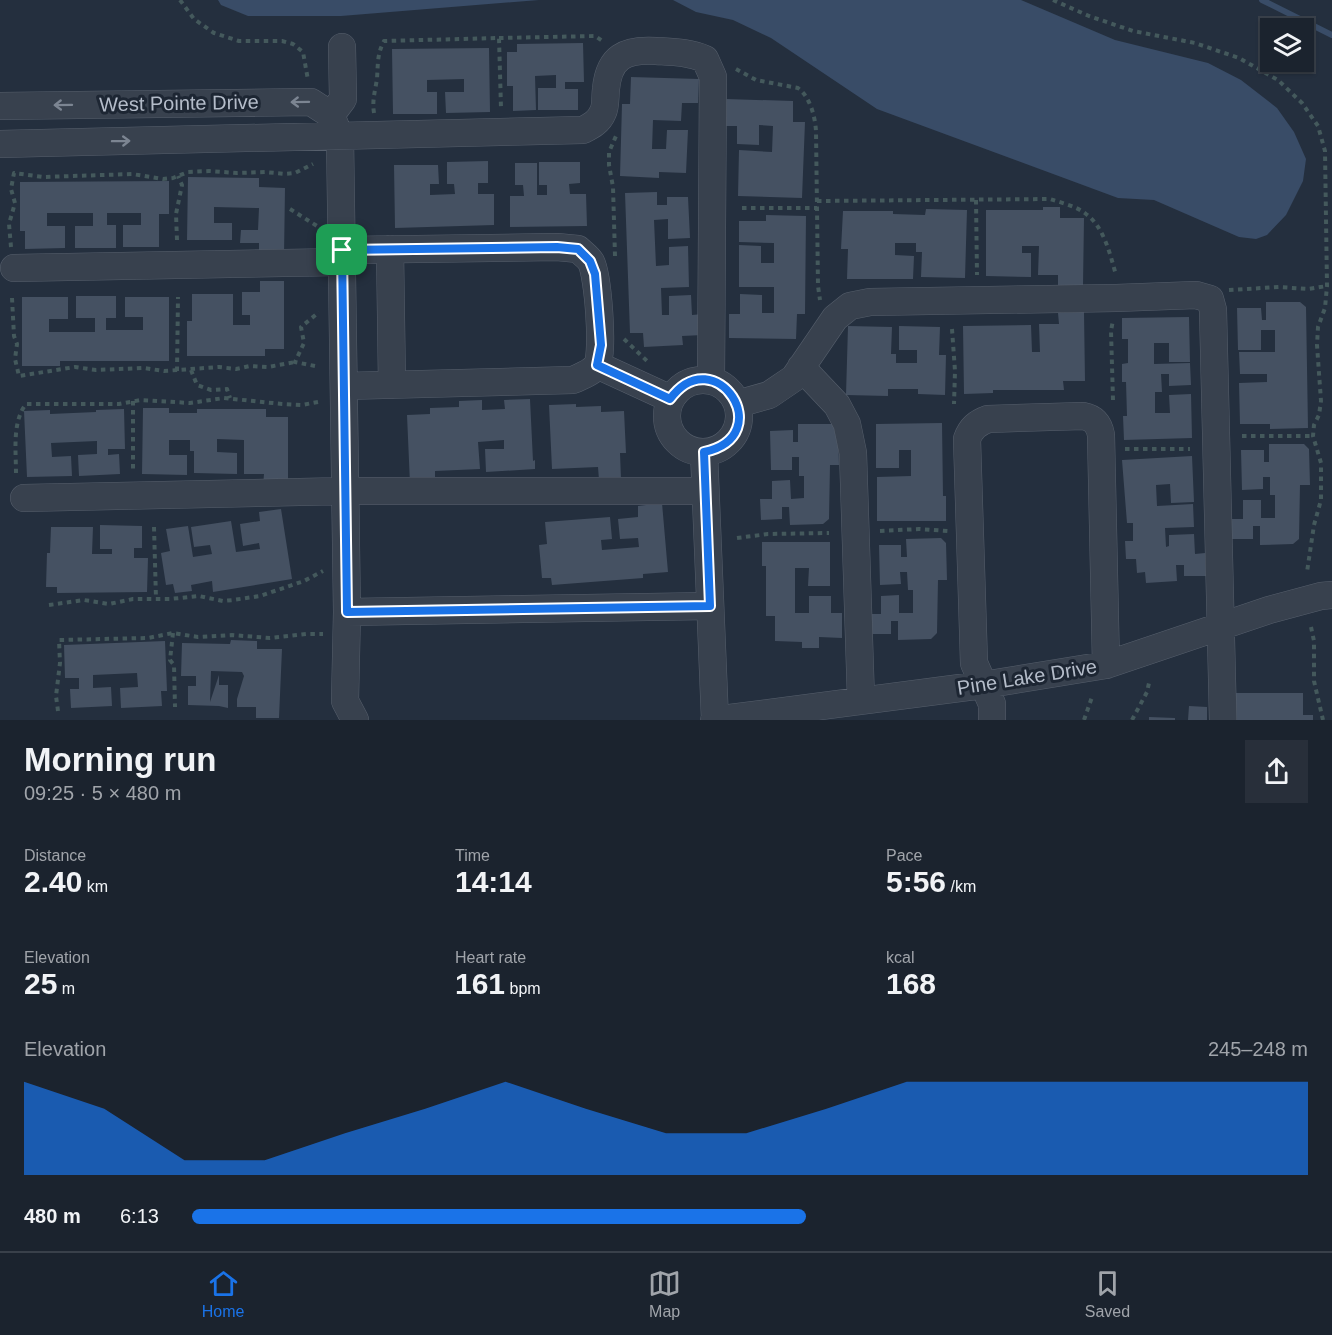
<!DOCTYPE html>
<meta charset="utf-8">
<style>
:root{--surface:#1b232e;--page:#282f3a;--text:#f1f3f6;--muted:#a0a4aa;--line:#39404a;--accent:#1a73e8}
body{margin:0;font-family:Arial,sans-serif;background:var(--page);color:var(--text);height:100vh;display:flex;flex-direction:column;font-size:22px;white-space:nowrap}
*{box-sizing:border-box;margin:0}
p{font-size:20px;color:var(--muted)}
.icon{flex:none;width:33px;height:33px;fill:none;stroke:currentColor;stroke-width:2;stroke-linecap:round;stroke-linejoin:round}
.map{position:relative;height:720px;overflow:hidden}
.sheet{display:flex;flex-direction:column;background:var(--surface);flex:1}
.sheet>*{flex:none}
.controls{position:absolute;left:1260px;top:18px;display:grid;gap:12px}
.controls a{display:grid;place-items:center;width:54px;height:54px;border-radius:0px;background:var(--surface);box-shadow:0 2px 4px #0004,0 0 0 2px var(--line);font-size:30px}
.pin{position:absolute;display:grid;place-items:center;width:51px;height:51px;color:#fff;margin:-26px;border-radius:12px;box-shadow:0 3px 9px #0006}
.round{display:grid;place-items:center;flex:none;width:63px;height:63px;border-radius:0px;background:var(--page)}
.head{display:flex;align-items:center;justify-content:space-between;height:102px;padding:0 24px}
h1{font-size:33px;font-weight:600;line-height:45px}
.figures{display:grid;grid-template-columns:repeat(3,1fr);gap:9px;height:102px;padding:6px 24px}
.figures div{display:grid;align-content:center}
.figures b{font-size:30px;font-weight:600}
.figures small{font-size:16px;font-weight:400}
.figures p{font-size:16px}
.chart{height:168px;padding:12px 24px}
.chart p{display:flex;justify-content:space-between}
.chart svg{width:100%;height:108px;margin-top:6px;fill:var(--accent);opacity:.7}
ul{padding:0 24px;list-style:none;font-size:20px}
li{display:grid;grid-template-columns:96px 72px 1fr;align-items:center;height:45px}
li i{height:15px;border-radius:8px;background:var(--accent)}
.tabs{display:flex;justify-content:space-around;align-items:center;height:84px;border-top:2px solid var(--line);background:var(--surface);font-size:16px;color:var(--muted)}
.tabs a{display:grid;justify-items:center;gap:3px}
.tabs .active{color:var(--accent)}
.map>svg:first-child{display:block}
.water{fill:#394c67}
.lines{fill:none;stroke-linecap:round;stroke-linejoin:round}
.stream{stroke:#394c67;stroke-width:6}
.building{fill:#455162}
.minor-casing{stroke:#565f6c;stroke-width:28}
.path{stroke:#44595c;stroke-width:4;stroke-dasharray:4.5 4.5;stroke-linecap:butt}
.minor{stroke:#38414e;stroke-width:27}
.oneway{stroke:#7c8592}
.route-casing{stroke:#fff;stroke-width:12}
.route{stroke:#1a73e8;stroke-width:8}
.labels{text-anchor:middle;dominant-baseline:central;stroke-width:6;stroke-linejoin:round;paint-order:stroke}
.street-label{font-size:20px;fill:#b4bcc9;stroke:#1d2633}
</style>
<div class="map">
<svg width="1332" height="720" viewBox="0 0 1332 720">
<rect width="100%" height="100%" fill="#242f3e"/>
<path class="water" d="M218,0H539L341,16H248L221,5Z
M673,0H1021L1115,40L1208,63L1241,80L1277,108L1294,132L1306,159L1303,181L1286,215L1267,235L1256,239L1239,237L1154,200L1118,198L877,109L771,38L733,20L696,12Z"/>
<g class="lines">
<path class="stream" d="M1262,0L1332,35"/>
</g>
<path class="building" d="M583,43L584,82H565V89H578V110H538V88H556V75L535,76L536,110L513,111V86H507V52H517V44Z
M489,48L490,112L446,113L445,92H464V79L427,80V92H437V114H393L392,49Z
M631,77L699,79L698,103H682L681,121L653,120L652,149H666L667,130H688L686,173L659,172V178L620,176L622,104H630Z
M726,99L793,101V122H805L802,198L738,196L739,150L772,152L773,126L759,125V145L737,144V126H725Z
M488,161V183H478V194H494V225L395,228L394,165H438L439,184H430V195L455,194L454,184H447V162Z
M539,162H580V183L569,184L570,194H586L587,226L510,227V196H524L523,185H515V163H537V195H547V185H539Z
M188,177L259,178V187L285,188L284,256H259V243H240L241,230H258L259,208L214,207V223H232V240H187Z
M169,181V214H159V247H123V225H141V213H107V225H116V248H75V226H93V213H47V226H65V248L25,249V231H20V182Z
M657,192V205H667V197H688L690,238L668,239V219L654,220L656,266L669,265V247L688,246L689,287L661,288L662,315H669V296L691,295L692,315L703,314V335L682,336L683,345L644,347L643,333H630L625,193Z
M1043,207H1060V218H1084L1083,286H1058V275H1038L1039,246H1022V253H1031V277L986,276V210H1043Z
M926,209L967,210L965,278L921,277L922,252H916V243H895V255L914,256L913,279H847L848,249H841L843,211H893V214L925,215Z
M766,215L806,216L805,314H797L796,339L729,338V314H740V294L762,295V313H774V287H739V245L761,246V263H774V243L739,242V221H766Z
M260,281H284V349H265V356H187V321H192V294H233V325H250V315H242V292H260Z
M76,296H116V318H106V330H143V317H125V297H169V361H60V366H22V297H68V319H49V332H95V318H76Z
M1266,302H1300L1306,307L1308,428L1270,429V424H1240L1239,383L1267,382V374H1240L1239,352H1275V330H1261V350H1238L1237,308H1261L1262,320H1266Z
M1084,312L1085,381H1063L1064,390H993V393L964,394L963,326L1031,325L1032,352H1040L1039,324H1059L1058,313Z
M1189,317L1190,362H1169V343H1154V364L1190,363L1191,385L1169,386V374H1161L1162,392H1155V413H1170L1169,395L1191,394L1192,438L1124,440L1123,416H1127L1126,382H1122V364L1128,363V339H1122V318Z
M848,326L892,327L891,354H896V363H917V350H899V326L940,327L939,355H946L945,395L918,394V389H888V396L846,395Z
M530,399L533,461L535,460V469L486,472L485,449H504V440L478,442L480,469L435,471V483L410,484L407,415L430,414V408L459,407V401L482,400V410L505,409L504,400Z
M576,404V407L601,406V412L624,411L626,453H620L621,479L599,480L598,467L552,469L549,405Z
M143,408H169V413H197V409H266V417H288V486H263L264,474H244V440L217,439V452L237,453V474L194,473V451H190V440H169V455H187V475L142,474Z
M124,409L125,449H108V455L119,454L120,474L79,476L78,455L97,454V441L51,443L52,457L71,456L72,476L27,477L24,411L50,410V414L96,412V410Z
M942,423L943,496H946V521H877V477L911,476V450H899V468H876V424Z
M798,424H833L838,429L839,465H830L829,519L823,524L790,525L789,507H782V519L761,520L760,499H772V481L790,480L791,499L804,498V476H799V457H792V470H771L770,431L793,430V442H798Z
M1269,444H1304L1309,449L1310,485H1300L1299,539L1293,544L1260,545V526H1253V539H1231V519H1243V500H1261V518H1275V495H1270V477H1263V489L1242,490L1241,450H1264V462H1269Z
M1192,456L1194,502L1171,503L1170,484L1156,485L1157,506L1193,504L1194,527L1165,528L1166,547L1169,546V535L1194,534L1195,554L1205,553L1206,576H1184V565H1176L1177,581L1146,583L1145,572L1137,573L1136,559H1126L1125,541H1133V523H1127L1122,460Z
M662,503L668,572L643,574V578L552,585L551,578H542L539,545L547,544L545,522L610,517L612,539L601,540L602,550L639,547L638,538L620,539L618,519L638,517V506Z
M281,509L292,579L213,592L212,581L191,585L192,591L175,593L173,584L166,585L161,553L170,551L166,529L188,526L193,557L212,554L210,545L194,547L191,527L231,521L236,552L260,549L259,543L243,546L240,524L260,521L259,512Z
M100,525L142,526V548H134V558H148L147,592L57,593V587H46L47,553H50L51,527H93L92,554H112V549H100Z
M941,538L946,543L947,580H938L937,633L931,639L898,640V621H891V634H870L869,614H881V596L899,595V613H913V590H908L907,572H900L901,584L880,585L879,545H901V557H907L906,539Z
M762,542H830V586H808L809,568H795V613H809V596H831V613H842V638L819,637V648H802V642L775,641V616H766V566H762Z
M231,640L257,641V649H282L279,718H256V707H237V699L244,676L242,672L211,671L210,702L219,675V685H228V708L219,706L188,705V686H196V676H181L182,643L230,644Z
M165,641L167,691H161L162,706L121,708L120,688L138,687L137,673L93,675V688L111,687L112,706L71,708L70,689H79V678H65L64,645Z
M1234,693H1303V715H1313V720H1234Z
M1189,706L1207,707V720H1188Z
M1149,717L1175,718V720H1149Z"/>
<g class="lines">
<defs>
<path id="minor" d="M0,106L311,102L331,115L340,137L347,612L345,701L355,720
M331,115L343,99L342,47
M0,144L583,130C591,126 599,122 603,112C606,106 605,96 606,89C609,57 625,49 656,51C673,52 689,52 705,59L713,77L711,381
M390,249L392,385
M342,250L557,247L578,249C582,253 588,257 591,262C598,275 604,352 597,365C592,373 581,376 573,380L344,386
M14,268L342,262
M597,365L671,399
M801,367L837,405L847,424L853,453L861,700
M667 416a36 36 0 1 1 72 0a36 36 0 1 1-72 0Z
M737,404L769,395L794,378L835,318L850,306L870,302L1116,298L1196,295L1210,299L1213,310L1223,720
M704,452L715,720
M24,498L345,491H705
M347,612L710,606
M714,720L983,685L1106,665L1269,610L1321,596L1332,595
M992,720V704L974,663L967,439C971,428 977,423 988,419L1083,416C1094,418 1099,424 1101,435L1106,665"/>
</defs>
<use href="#minor" class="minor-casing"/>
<path class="path" d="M180,0L194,19L214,33L239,41H282L293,44L303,52L308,80
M1053,0L1089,16L1133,31L1195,43L1239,58L1278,80L1302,103L1318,126L1325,151L1327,286L1325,308L1318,327L1317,345L1321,401L1319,415L1314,425L1313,436L1321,463V500L1314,525L1307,572
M499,38L595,36L604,42
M736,69L756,80L798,88C810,97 815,116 816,131L818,286L820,300
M374,113C372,101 375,91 377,79C378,65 377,54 384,41L499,38L501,108
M976,200L977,275
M817,201L1050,199C1062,203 1076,206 1086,214C1104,227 1110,254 1116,275
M742,208H817
M290,209L317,226
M177,240L176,214L182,185L178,176
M11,247L9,224L15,203L11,189L14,173L43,177L132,174L163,179L173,178L188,172L209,171L237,173L265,172L285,174L295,173L313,164
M615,256L613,187L609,165V152L616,136
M1229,290L1279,287L1308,289L1327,286
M12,298L14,336L17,344L15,359L19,376L75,367L96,370L144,368L164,371L219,367L236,369L250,366L268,367L295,362
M952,329L955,371L954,404
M624,339L647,361
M315,366L295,362L304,343L301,327L319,312
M191,370L197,385L211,390L227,389L230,398
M177,371L178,297
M1113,400L1111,331L1113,320
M133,401V472
M1242,436H1313
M1125,449H1190
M16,473C16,451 12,422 26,404H119L141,400L190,403L224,398L282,404L302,405L318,402
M154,527L156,599
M880,531L919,529L948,531
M737,538L768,534L829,533
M49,605L84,600L109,604L133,599H170L199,596L223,601L233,600L260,596L304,581L323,571
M1311,627L1314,641V681L1323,720
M173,633L170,660L174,665L175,707
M58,711L56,696L60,663L59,640L148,638L173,633L198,637L232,635L270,638L306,634H323
M1084,720L1092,697
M1132,720L1147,692L1149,683"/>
<use href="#minor" class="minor"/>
</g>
<defs><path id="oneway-shaft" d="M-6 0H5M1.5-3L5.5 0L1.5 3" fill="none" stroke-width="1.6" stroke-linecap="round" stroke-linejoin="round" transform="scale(1.5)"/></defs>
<g class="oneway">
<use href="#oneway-shaft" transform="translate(300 102) rotate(179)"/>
<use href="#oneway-shaft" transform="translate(63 105) rotate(179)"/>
<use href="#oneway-shaft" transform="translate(121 141) rotate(-1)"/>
</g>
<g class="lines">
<defs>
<path id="route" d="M557,247L578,249L590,261L595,274L601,345L597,365L670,399C715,338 780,436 704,452L710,606L347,612L342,250Z"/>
</defs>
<use href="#route" class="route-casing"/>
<use href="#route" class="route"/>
</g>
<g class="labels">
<g class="street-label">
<text transform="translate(179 103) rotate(-1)">West Pointe Drive</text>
<text transform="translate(1027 677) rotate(-9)">Pine Lake Drive</text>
</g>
</g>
</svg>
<div class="controls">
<a><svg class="icon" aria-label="layers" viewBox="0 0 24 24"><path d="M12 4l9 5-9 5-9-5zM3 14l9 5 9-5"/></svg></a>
</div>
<div class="pin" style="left:342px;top:250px;background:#1e9e55"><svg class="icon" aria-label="arrive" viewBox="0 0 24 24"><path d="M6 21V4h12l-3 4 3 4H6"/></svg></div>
</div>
<section class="sheet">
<div class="head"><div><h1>Morning run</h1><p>09:25 · 5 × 480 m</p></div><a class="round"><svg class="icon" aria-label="share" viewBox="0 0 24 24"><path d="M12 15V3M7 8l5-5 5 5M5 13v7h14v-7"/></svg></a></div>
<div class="figures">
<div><p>Distance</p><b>2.40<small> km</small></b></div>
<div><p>Time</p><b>14:14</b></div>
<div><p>Pace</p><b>5:56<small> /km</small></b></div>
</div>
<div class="figures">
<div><p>Elevation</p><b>25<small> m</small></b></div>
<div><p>Heart rate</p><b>161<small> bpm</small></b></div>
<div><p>kcal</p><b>168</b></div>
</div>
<div class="chart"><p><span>Elevation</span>245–248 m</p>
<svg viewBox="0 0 160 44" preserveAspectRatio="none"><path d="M0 44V6L10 17L20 38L30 38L40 27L50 17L60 6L70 17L80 27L90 27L100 17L110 6L120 6L130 6L140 6L150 6L160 6V44z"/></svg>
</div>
<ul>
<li><b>480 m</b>6:13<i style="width:55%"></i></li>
</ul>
</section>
<nav class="tabs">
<a class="active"><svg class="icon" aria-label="home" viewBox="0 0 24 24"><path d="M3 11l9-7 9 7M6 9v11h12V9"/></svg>Home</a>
<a><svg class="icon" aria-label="map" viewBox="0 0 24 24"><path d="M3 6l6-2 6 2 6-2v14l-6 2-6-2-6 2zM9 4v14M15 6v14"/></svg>Map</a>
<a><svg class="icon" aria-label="saved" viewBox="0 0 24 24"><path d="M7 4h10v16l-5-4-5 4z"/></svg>Saved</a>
</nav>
